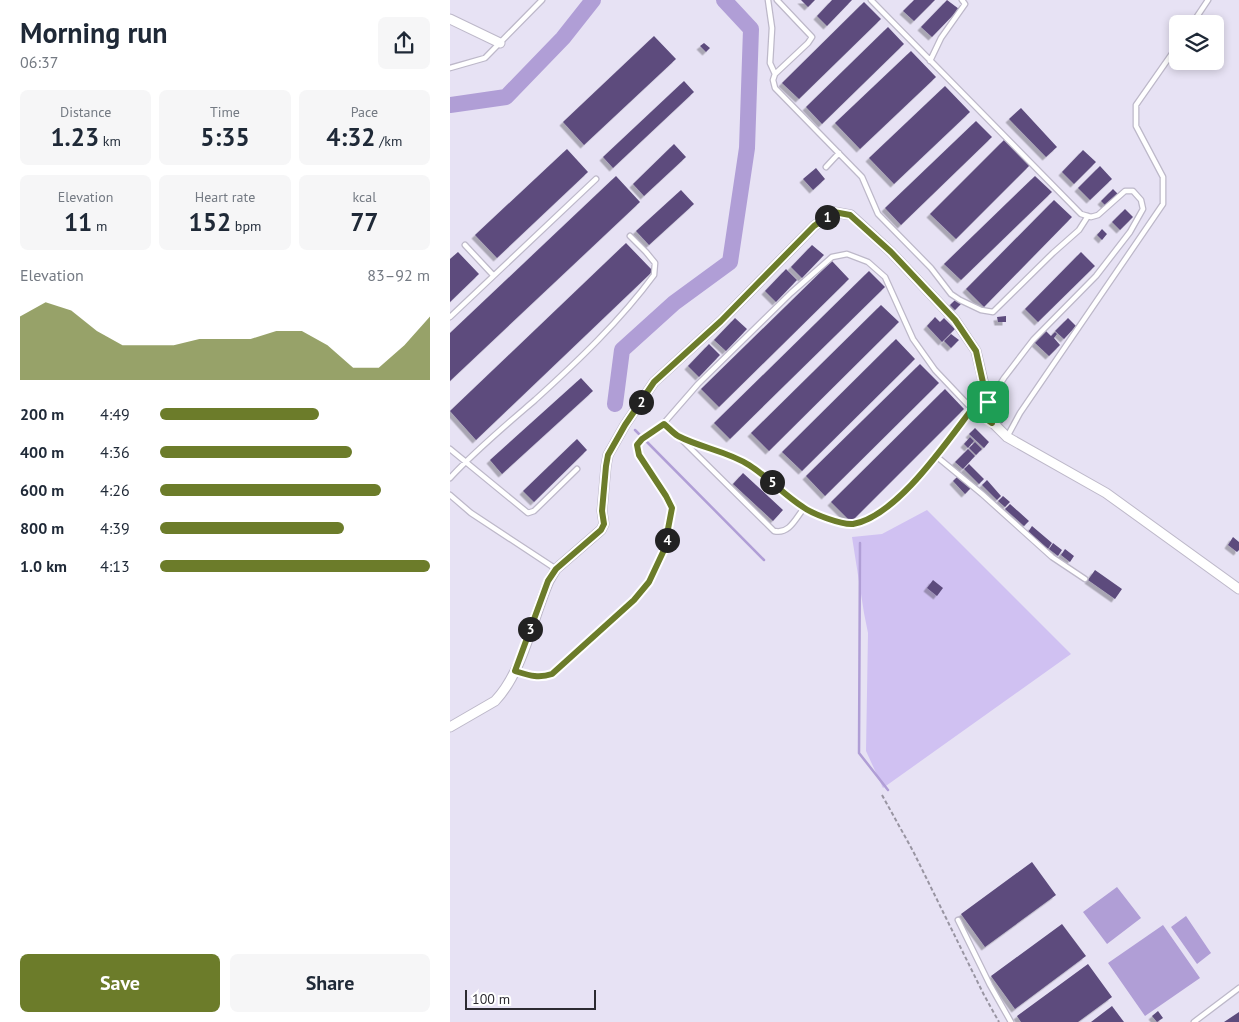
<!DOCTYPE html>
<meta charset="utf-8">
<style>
:root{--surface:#fff;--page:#f6f6f7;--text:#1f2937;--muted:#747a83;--accent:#6c7c2a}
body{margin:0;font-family:"PT Sans",sans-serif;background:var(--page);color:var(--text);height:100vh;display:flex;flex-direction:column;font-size:19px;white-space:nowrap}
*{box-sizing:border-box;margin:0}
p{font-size:16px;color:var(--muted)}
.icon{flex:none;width:28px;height:28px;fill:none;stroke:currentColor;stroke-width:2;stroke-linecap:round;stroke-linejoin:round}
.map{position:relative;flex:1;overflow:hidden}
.sheet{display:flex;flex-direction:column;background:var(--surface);width:450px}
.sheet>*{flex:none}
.tools{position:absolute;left:719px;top:15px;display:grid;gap:10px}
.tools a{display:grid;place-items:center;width:55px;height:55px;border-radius:8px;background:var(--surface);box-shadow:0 2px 8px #0003;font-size:25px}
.scale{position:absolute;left:15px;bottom:12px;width:131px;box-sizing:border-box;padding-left:5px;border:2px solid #2c2a31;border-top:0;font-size:14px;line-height:18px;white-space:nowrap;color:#2c2a31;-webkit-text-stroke:4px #fff;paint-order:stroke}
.pin{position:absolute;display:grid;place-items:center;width:42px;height:42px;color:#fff;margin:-21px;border-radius:10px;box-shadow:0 2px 8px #0006}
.km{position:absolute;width:25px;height:25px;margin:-12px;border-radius:50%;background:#222;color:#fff;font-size:14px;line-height:25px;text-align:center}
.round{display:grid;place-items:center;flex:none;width:52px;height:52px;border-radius:8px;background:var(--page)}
.headline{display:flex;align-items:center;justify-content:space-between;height:85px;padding:0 20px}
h1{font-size:28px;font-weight:700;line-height:38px}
.metrics{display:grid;grid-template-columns:repeat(3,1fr);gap:8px;height:85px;padding:5px 20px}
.metrics div{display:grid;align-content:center;border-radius:8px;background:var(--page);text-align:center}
.metrics b{font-size:25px;font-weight:700}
.metrics small{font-size:14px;font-weight:400}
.metrics p{font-size:14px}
.chart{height:140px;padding:10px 20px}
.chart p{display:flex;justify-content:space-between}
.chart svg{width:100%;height:90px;margin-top:5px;fill:var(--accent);opacity:.7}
.primary-button{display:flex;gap:10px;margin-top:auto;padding:10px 20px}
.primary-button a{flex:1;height:58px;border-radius:8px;background:var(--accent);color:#fff;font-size:20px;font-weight:700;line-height:58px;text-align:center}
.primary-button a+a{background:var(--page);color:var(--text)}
ul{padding:0 20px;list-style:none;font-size:16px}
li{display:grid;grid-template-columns:80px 60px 1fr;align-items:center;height:38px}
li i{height:12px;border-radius:6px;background:var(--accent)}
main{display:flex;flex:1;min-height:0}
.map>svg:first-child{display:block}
.green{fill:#d0c1f2}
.water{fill:#b09ed6}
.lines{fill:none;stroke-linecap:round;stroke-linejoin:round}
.stream{stroke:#b09ed6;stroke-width:2.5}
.river{stroke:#b09ed6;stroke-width:16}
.building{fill:#5d4c7d;filter:url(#shadow)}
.lane-casing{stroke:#bdb8c9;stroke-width:7}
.street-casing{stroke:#bdb8c9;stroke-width:11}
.path{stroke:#9995a2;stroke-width:2;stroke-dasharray:4 2.5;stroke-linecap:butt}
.lane{stroke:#fff;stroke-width:4.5}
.street{stroke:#fff;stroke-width:9}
.route-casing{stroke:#fff;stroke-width:10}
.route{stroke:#6c7c2a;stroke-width:6}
</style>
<main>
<section class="sheet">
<div class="headline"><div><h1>Morning run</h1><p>06:37</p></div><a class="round"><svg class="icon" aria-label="share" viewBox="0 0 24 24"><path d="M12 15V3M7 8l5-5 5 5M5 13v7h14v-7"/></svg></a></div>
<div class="metrics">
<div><p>Distance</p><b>1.23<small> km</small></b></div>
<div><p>Time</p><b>5:35</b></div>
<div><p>Pace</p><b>4:32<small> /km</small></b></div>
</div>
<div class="metrics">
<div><p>Elevation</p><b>11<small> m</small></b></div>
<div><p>Heart rate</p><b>152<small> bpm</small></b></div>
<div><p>kcal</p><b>77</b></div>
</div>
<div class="chart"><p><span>Elevation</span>83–92 m</p>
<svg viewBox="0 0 160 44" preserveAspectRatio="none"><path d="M0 44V13L10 6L20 10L30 20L40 27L50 27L60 27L70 24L80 24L90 24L100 20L110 20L120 27L130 38L140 38L150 27L160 13V44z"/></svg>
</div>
<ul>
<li><b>200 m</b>4:49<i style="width:59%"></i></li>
<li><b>400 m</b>4:36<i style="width:71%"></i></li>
<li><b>600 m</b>4:26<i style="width:82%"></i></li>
<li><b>800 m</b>4:39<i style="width:68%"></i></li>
<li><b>1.0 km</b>4:13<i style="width:100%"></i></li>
</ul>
<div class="primary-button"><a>Save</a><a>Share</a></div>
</section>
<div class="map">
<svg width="789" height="1022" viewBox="0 0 789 1022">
<defs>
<filter id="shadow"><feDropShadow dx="-3.5" dy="3.5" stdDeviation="0" flood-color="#0004"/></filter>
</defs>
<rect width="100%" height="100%" fill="#e7e2f4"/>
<path class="green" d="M477,510L621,654L433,788L416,751L418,633L414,613L402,537L432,534Z"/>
<path class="water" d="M667,887L691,918L657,944L633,912Z
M736,916L761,953L747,964L721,927Z
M713,925L750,978L695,1016L658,963Z"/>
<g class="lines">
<path class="stream" d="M185,430L192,437
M195,440L314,560
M410,543L409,753L438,790"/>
<path class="river" d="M0,105L56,97L113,38L143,0
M165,404L172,350L224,303L280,262L297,148L301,29L274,0"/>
</g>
<path class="building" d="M351,0H365L358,7Z
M382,0H402L377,26L367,16Z
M464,0H485L464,21L453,11Z
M497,0L509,9L482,37L471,27Z
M414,2L431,19L349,99L332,83Z
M438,27L454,44L372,124L356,107Z
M204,36L226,59L134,145L113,122Z
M254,43L260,48L256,52L250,46Z
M461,51L486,77L410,149L385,123Z
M234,81L244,92L163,168L153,157Z
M495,86L520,112L444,184L419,158Z
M571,108L607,147L596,157L559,119Z
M526,121L542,137L451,225L435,208Z
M554,140L580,165L506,239L480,214Z
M224,144L236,157L194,196L183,184Z
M117,149L138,172L47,258L25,235Z
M633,150L646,162L624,184L612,172Z
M650,166L662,179L640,200L628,188Z
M366,168L375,179L363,190L353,179Z
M166,176L190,202L0,381V333Z
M585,176L602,192L511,280L494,264Z
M663,189L669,195L657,207L651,201Z
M231,190L244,204L199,245L186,231Z
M604,200L622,217L534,307L516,289Z
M675,209L683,217L670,230L662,222Z
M652,229L657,234L652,240L647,235Z
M176,243L203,271L26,440L0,411Z
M362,245L374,255L352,278L341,267Z
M8,252L29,274L0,302V259Z
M631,252L645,266L588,322L575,309Z
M382,261L399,279L269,407L251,389Z
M336,269L347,280L326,302L315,291Z
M419,271L435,287L280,439L264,423Z
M506,299L511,304L505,310L500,305Z
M431,305L449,322L319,451L301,433Z
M556,316V322H548L547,317Z
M485,317L490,322L494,318L505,329L492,342L477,326Z
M285,318L297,329L276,351L264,340Z
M618,318L626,326L614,339L605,331Z
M596,331L601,336L605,332L607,334L604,338L610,345L599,356L584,342Z
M501,334L509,340L501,348L494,341Z
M446,339L465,359L352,471L332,452Z
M259,344L270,355L249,377L238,366Z
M470,364L489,383L375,496L356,476Z
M131,378L143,391L52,474L40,460Z
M495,389L514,409L401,522L381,502Z
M554,413L558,417L552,423L549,420Z
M525,428L539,442L534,448L519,434Z
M520,437L524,441L518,448L514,444Z
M127,439L137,450L84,502L73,491Z
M525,442L532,449L526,455L519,448Z
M518,449L525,456L513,469L505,462Z
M519,464L534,479L529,484L514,469Z
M293,473L333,510L323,521L283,484Z
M509,475L521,488L515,494L503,481Z
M537,480L551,496L547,500L532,485Z
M553,496L560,502L555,507L548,501Z
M560,504L579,521L574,526L555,509Z
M582,526L602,543L598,549L578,532Z
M783,537L789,542V550L787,552L778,545Z
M603,543L612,550L608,556L599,549Z
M615,549L624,556L620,562L611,555Z
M645,570L672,589L665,599L638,580Z
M483,580L493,588L487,596L477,588Z
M582,862L606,895L535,947L511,914Z
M612,924L636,956L565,1009L541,976Z
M638,964L662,997L628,1022H571L567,1016Z
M662,1006L674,1022H641Z
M708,1011L713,1018L707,1022L702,1016Z
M789,1012V1022H774Z"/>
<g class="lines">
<defs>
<path id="lane" d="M318,0L322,28L320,63L325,74
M327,0L362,37L358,43L325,74L323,80L325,88L412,177L428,214L481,268L501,294L510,300L531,310L543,312L603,253L629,230L638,216
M421,0L631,214L641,217L648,215L675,191H683L691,200L693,209L680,232L646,276L583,340L554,378L539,402
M742,24L758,0
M480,61L491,38L515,4L512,0
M0,68L35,58L92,0
M376,167L389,153
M15,245L43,275
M0,317L146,179
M214,423C219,427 223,433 228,436C251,448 277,451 299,465C318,477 334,495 353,507C362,514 392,525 403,524C446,517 496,442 522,409
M228,436L324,531C339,535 346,518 354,508
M557,437L570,413L713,204V177L686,126V105L728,45
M0,449L78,513L84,511L127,469
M486,456L532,494L602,557L635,579
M0,478C26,450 56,425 85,400C128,361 170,321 204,275L205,263L196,252L180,236
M0,495L21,513L106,569
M65,671C79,675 88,679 102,674L184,599L199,582L214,550L219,528L222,508L216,496L189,455L187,445L192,439L214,423L248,384L341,293L382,257L397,254L418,262L435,277L463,339L485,370L522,409L541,422
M508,920L540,985L561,1022
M744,1022L789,988"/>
<path id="street" d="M0,19L50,43
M0,727L45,701C73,672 83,617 99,581L106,569L151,530L154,524L152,511L156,466L158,455L175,425L204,382L271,321L364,226L384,212L401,215L441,252L505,320L526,351L543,423L557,437L656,493L789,589"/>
</defs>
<use href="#lane" class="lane-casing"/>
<use href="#street" class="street-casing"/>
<path class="path" d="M432,795L463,851L534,995L549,1022"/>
<use href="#lane" class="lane"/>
<use href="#street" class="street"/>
</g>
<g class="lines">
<defs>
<path id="route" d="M384,212L400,215L441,252L505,320L526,351L542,423L522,409C496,443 446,517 403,524C392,525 362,514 353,507C334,495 318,477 299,465C277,451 251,448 228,436C223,433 218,427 214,424L192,439L187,445L189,455L216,496L222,508L214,550L199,582L184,600L102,674C88,679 78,675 65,671L98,581L106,569L151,530L154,524L152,511L156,466L158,455L175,425L204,382L271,321L364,226Z"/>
</defs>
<use href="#route" class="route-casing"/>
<use href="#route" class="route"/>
</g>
</svg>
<div class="tools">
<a><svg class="icon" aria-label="layers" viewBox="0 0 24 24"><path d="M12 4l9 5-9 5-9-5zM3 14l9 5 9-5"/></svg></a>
</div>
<div class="scale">100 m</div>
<div class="pin" style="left:538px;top:402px;background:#1e9e55"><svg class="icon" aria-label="arrive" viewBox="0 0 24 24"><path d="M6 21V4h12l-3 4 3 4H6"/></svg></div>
<b class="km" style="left:377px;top:217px">1</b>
<b class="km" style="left:191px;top:402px">2</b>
<b class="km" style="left:80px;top:629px">3</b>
<b class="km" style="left:217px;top:540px">4</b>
<b class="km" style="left:322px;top:482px">5</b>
</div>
</main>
